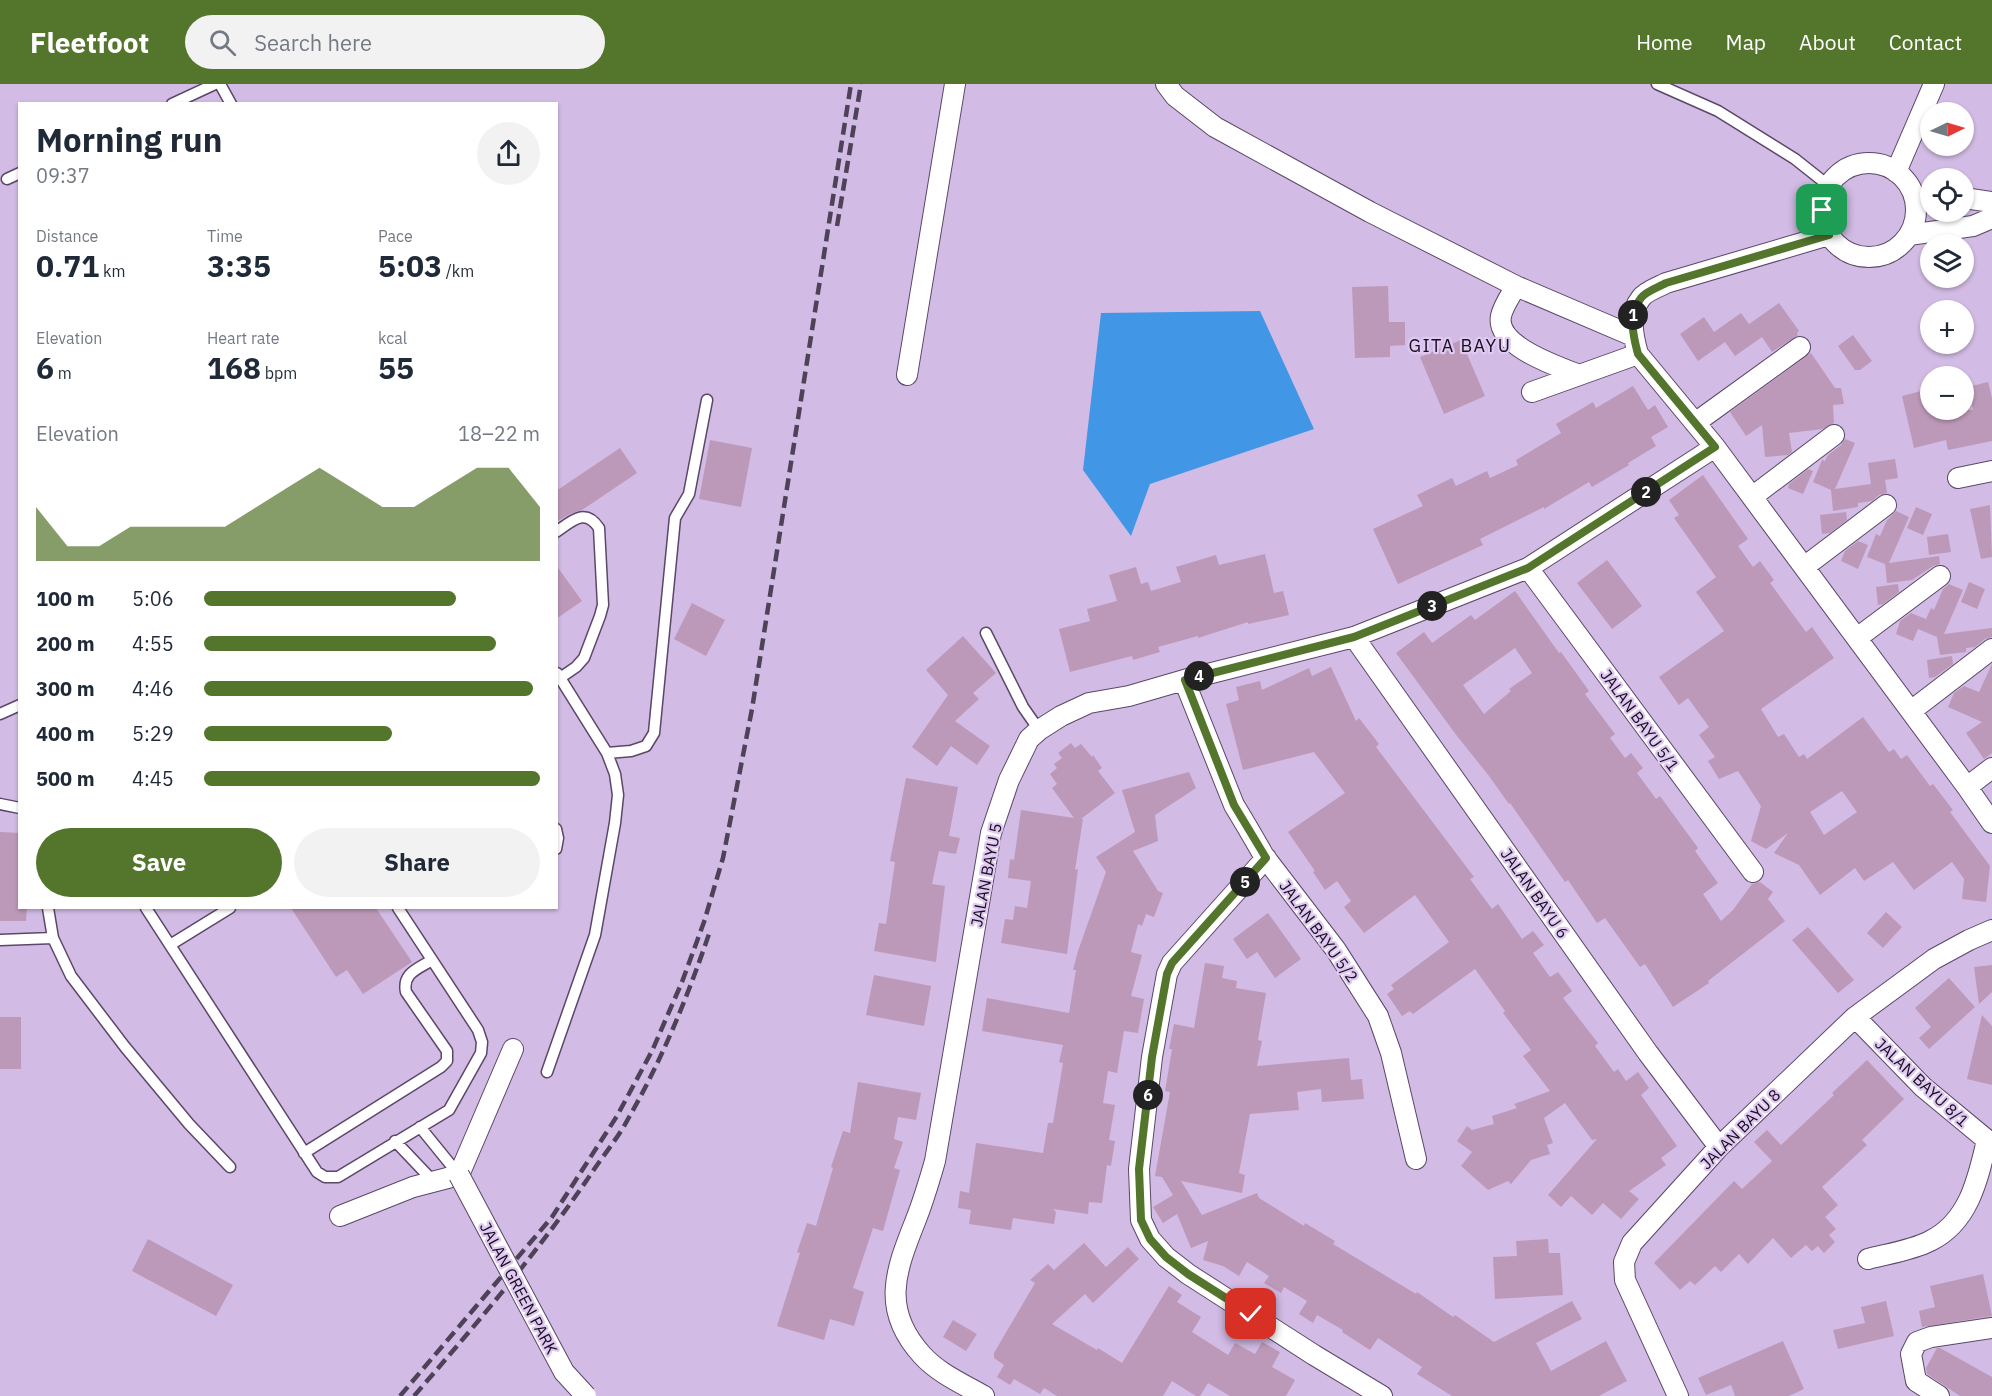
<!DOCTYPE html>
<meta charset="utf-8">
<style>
:root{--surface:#fff;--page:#f2f2f3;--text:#1f2937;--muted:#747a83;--accent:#54752c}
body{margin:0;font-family:"IBM Plex Sans",sans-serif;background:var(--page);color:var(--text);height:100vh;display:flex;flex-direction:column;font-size:22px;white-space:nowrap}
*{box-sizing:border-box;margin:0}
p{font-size:20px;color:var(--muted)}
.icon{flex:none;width:33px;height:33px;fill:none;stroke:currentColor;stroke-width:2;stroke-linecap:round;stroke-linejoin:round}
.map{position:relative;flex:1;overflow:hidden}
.sheet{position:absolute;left:18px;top:18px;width:540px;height:807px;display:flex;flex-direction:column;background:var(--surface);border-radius:0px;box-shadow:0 2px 4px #0004}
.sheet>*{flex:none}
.needle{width:39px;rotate:85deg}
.tools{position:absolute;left:1920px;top:18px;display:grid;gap:12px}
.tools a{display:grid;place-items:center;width:54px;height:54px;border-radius:50%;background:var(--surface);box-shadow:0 2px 4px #0004;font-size:30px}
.pin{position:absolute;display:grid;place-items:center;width:51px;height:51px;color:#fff;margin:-26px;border-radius:12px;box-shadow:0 3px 9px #0006}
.km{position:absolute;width:30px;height:30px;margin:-15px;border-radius:50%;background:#222;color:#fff;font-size:16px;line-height:30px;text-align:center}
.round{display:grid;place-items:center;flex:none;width:63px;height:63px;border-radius:32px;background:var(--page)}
.summary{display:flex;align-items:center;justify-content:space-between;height:102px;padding:0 18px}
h1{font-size:33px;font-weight:800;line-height:45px}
.figures{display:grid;grid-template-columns:repeat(3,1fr);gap:9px;height:102px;padding:6px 18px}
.figures div{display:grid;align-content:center}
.figures b{font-size:30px;font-weight:800}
.figures small{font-size:16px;font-weight:400}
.figures p{font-size:16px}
.chart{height:168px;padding:12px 18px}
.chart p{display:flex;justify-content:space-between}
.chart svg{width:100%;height:108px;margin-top:6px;fill:var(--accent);opacity:.7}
.cta{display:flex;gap:12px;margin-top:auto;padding:12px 18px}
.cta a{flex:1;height:69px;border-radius:36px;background:var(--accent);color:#fff;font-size:24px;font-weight:800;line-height:69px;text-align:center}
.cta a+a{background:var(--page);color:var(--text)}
ul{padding:0 18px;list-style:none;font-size:20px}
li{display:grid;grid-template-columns:96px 72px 1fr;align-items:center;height:45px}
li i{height:15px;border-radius:8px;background:var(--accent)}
header{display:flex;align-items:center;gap:36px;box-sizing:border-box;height:84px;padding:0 30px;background:var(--accent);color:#fff}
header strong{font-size:28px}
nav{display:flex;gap:33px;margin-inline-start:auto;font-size:21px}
.search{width:420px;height:54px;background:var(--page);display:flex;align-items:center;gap:15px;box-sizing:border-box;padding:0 21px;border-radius:33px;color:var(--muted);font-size:22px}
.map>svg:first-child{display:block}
.water{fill:#4296e6}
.building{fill:#bd99b9;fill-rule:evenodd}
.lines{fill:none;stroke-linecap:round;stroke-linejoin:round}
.service-casing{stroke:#5b476a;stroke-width:13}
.minor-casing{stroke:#5b476a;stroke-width:22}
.service{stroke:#fff;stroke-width:10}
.minor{stroke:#fff;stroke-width:20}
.rail{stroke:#4e4258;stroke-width:4.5;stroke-dasharray:12 6;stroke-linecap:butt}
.minor-bridge-casing{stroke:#5b476a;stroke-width:22;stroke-linecap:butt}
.minor-bridge{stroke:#fff;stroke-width:20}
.route-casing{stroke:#fff;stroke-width:12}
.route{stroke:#54752c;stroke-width:8}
.labels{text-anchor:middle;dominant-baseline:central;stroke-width:4.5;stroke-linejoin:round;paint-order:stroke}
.street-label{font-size:16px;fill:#170f1d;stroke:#dfc8f1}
.neighbourhood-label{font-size:18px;letter-spacing:1.5px;fill:#170f1d;stroke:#dfc8f1}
</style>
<header>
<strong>Fleetfoot</strong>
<div class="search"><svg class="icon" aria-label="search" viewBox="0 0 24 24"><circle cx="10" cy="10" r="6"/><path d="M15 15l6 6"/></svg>Search here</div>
<nav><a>Home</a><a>Map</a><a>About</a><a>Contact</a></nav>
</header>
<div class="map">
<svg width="1992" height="1312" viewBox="0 0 1992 1312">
<rect width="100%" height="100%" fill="#d2bbe4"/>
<path class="water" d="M1260,227L1314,345L1150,400L1131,452L1083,386L1101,229Z"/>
<path class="building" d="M1388,202L1389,238H1405V261L1390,262V273L1355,274L1352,203Z
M1779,219L1799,247L1797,249L1798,251L1772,268L1762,253L1735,272L1725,258L1698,277L1680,250L1704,233L1714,248L1741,229L1749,240Z
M1853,251L1872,277L1860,286H1855L1838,262Z
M1461,256L1485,312L1444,330L1420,273Z
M1811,269L1835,304H1841L1844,320L1833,321L1834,339L1823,345L1789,349L1792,368L1788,371L1765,373L1762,341L1746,352L1730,328Z
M1988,298L1992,314V357L1948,366L1946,356L1914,364L1902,312L1925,306L1930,326H1973L1968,303Z
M1633,302L1648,326L1655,321L1668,343L1651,353L1656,362L1628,379L1629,381L1592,403L1589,398L1544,425V423L1480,455L1483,461L1398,500L1373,445L1423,422L1417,411L1452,394L1456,402L1487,387L1490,394L1518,381L1516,376L1561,349L1556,340L1593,318L1596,324Z
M1845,355L1855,359L1835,405L1871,400L1868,379L1895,375L1898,394L1885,396L1887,409L1879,411L1872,417L1858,419V423L1833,427L1831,406L1813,398L1822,376L1825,377L1828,371L1841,361Z
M710,356L752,364L741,423L699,415Z
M620,364L637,389L582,426L570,430L556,438V407Z
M1808,385L1813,387L1803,410L1788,404L1789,400Z
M1703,391L1748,455L1738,462L1753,483L1760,477L1774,496L1770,499L1806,548L1812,543L1834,574L1761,625L1778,653L1784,650L1799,673L1804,670L1807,675L1863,633L1889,668L1894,665L1901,675L1907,671L1930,702L1933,700L1953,726L1950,728L1990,782L1986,818L1962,815L1964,795L1952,778L1914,806L1893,778L1864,797L1855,784L1820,811L1799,781L1774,769L1788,749L1766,765L1751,757L1761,722L1738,687L1719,695L1708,677L1715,673L1699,651L1709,643L1688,614L1679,621L1659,593L1724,547L1696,508L1716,493L1674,434L1679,431L1669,416ZM1842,707L1857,728L1824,751L1810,728Z
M1990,421L1992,473L1981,475L1970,425Z
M1916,423L1932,430L1923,451L1907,444Z
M1896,427L1909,433L1889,479L1939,472L1940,480L1933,482L1912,496L1887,499L1885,480L1867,473L1876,450L1880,452L1887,436Z
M1846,428L1847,436L1830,449L1822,450L1820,431Z
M1948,450L1951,468L1929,471L1927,453Z
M1858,457L1868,461L1858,485L1841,477L1845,467Z
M1265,470L1274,509L1283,507L1289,531L1248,540V538L1198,554V552L1158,563L1160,568L1133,576L1132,572L1070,588L1059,545L1090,537L1087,525L1117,517L1109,491L1136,483L1141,500L1148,498L1151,507L1181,498L1176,483L1216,471L1219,481Z
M1607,476L1642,522L1612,545L1577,499Z
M556,481L582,517L556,535Z
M1969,498L1985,505L1977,525L1961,518Z
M1898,500L1899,508L1883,520L1878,521L1876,503Z
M1949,500L1963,506L1944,550L1992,544V553L1985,555L1975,563L1966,564V568L1940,571L1937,553L1918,545L1913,557L1896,550L1900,537L1911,529L1926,535L1931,524L1934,526L1943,505Z
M1515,507L1559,569L1561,568L1589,607L1585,610L1615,650L1610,654L1625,674L1631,669L1643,684L1637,689L1656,715L1660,712L1698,764L1695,767L1718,799L1703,810L1721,837L1733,826L1752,800L1760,798L1773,808L1768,815L1785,837L1708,897L1709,899L1673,923L1645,880L1640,883L1605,834L1597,839L1568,796L1565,798L1510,719L1509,720L1489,692L1457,652L1396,569L1424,548L1432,559L1471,531L1475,536ZM1515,564L1532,589L1509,605L1511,607L1484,630L1463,601Z
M692,519L725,536L706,572L674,555Z
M963,552L996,589L973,609L979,615L955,637L990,662L977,681L951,662L937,682L912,663L948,611L926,586Z
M1952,572L1953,580L1935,593L1929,594L1927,576Z
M1992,580V669L1984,675L1966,649L1982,638L1948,623L1954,609L1964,602L1979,608Z
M1331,583L1356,637L1359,634L1379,660L1376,663L1474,793L1470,795L1492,825L1498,820L1522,855L1533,847L1544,861L1533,869L1550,893L1558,888L1572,907L1563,914L1598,959L1595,962L1614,988L1618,985L1626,997L1638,988L1649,1004L1641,1011L1677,1062L1661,1074L1666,1081L1629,1107L1639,1115L1621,1135L1603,1119L1592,1131L1571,1112L1561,1123L1548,1111L1597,1055L1592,1056L1565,1019L1544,1034L1553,1059L1547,1061L1550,1070L1531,1076L1511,1100L1508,1097L1488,1106L1461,1082L1472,1068L1457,1057L1467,1042L1472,1046L1494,1040L1492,1032L1517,1024L1514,1020L1550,1007L1523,972L1531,966L1503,929L1505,927L1475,885L1413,930L1410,927L1402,932L1387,910L1394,905L1391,901L1449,858L1415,811L1364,849L1344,823L1351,817L1337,797L1325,806L1313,788L1315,787L1288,748L1345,709L1314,668L1243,686L1226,620L1239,616L1236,603L1260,597L1262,606L1309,584L1312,592Z
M1071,659L1075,664L1081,660L1092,673L1093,671L1102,684L1098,687L1115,709L1081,735H1083L1075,786L1078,785L1067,870L1001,859L1005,835L1013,836L1015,822L1027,824L1031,797L1008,794L1010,775L1014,776L1021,726L1074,734L1052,704L1057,700L1050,690L1057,684L1054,680L1062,674L1058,669Z
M1189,688L1196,704L1155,731L1158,757L1133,767L1158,807L1163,809L1154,833L1146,830L1142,842L1138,840L1131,868L1142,871L1131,912L1144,915L1138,949L1124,947L1117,989L1108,987L1103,1019L1115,1021L1109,1056L1115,1057L1111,1082L1107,1081L1102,1119L1089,1118L1088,1130L1053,1125L1056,1128L1054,1140L1013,1134L1011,1146L969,1140L971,1126L958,1124L960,1107L969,1109L976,1059L1043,1069L1048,1039H1053L1063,979L1059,978L1063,961L982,947L987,914L1069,929L1076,886H1073L1078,867L1106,788L1096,773L1135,748L1122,706Z
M906,694L958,703L949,752L960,754L956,770L939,767L932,800L945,802L936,878L874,867L879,839L886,840L895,778L890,777Z
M0,748L20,749V824H27L26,837H0Z
M291,824H376L412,878L363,910L347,886L336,893Z
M1886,828L1902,843L1883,864L1867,849Z
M1268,829L1301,875L1275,894L1257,868L1247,875L1233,855Z
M1808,843L1854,896L1838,909L1792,856Z
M1205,879L1224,882L1222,894L1237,897L1236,904L1266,909L1258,956L1262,957L1257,982L1349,974L1351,996L1362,995L1364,1015L1322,1018L1321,1005L1297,1008L1299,1026L1250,1030L1239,1089L1245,1091L1242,1109L1181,1097L1202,1131L1257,1109L1259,1114L1304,1142L1305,1139L1335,1157L1333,1160L1416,1210L1417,1208L1453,1233L1455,1231L1494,1258L1572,1217L1582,1235L1536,1259L1551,1287L1606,1257L1627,1297L1599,1312H1452L1417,1290L1422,1283L1378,1254L1370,1266L1342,1248L1343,1246L1317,1231L1313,1239L1299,1230L1307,1217L1284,1203L1281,1209L1264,1199L1269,1192L1247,1178L1239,1192L1223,1182L1203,1176L1208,1157L1191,1164L1177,1130L1163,1139L1153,1123L1173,1111L1162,1093L1155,1092L1170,1008L1165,1007L1172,965H1169L1174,940L1194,944Z
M1992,881V908L1979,920L1974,883Z
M874,891L931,902L924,942L866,931Z
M1949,894L1975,923L1929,965L1919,954L1931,943L1915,924Z
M1982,931L1992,942V1001L1967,995Z
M0,933H21V985H0Z
M1867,976L1904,1015L1862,1056L1867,1061L1822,1103L1838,1121L1825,1133L1836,1145L1829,1151L1835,1158L1824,1169L1818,1162L1812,1167L1806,1161L1791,1174L1773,1154L1748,1180L1739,1170L1721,1188L1715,1182L1695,1201L1690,1197L1680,1206L1654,1179L1734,1097L1742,1105L1772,1077L1754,1058L1767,1046L1781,1061L1834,1011L1832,1009Z
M858,998L921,1009L916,1036L898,1033L894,1055L903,1058L894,1084L900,1086L883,1147L873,1144L853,1204L864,1208L854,1242L830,1235L824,1256L777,1242L800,1169L797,1168L807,1139L816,1142L833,1084L831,1083L843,1047L850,1049Z
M148,1155L233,1201L216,1232L132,1187Z
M1548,1155L1549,1169H1560L1563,1211L1495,1215L1493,1173L1517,1172L1516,1157Z
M1084,1159L1106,1183L1128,1163L1139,1175L1093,1219L1085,1210L1052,1240L1097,1266L1098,1264L1122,1279L1169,1202L1182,1211L1177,1218L1201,1233L1192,1248L1228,1271L1235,1259L1255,1270L1262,1258L1280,1268L1272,1283L1295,1296L1286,1312H1230L1208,1299L1200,1312H1196L1172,1297L1163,1312H1057L1044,1304L1040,1310L1014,1295L1010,1301L997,1293L1004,1281L994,1274V1269L1035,1199L1030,1196L1048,1180L1054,1186Z
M1983,1190L1992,1232L1922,1243L1919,1227L1935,1223L1930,1202Z
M1886,1217L1894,1252L1838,1265L1833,1246L1865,1239L1861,1223Z
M953,1236L977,1250L966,1267L943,1253Z
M1783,1257L1804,1305L1789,1312H1735L1731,1301L1706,1311L1698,1294Z
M1937,1264H1940L1992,1293V1312H1960L1927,1290L1926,1284Z"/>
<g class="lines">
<defs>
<path id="service" d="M220,0L231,20
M1657,0L1718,27L1795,75L1829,102
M172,20L215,0
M7,95L20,89
M556,448C572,437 585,423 599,444L603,521L600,532L584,574L576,583L560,594
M986,549L1023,623L1039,646
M557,589L607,669
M0,630L20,621
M0,720L20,724
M556,745L558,754L556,765
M48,824L53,854L71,892L125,963L189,1040L230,1083
M146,824L317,1088L325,1093H338L449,1026L481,969L482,958L478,946L398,824
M0,856L53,854
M170,861L230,824
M547,988L595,851L615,739L618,711L615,690L607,669L631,667L646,662L654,649L675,434L689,410L707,316
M420,1043L459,1091
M395,1057L433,1097
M304,1069L441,983L447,977V967L406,908C402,889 418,885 432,876"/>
<path id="minor" d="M1166,0L1175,12L1215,43L1370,128L1516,202L1633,252
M1822 126a47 47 0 1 1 94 0a47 47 0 1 1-94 0Z
M1896,88L1934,0
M1964,114L1992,118
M1829,151L1666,199C1659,203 1646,207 1641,214C1628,230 1633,252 1638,270L1715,363L1967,703L1992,739
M1909,151L1973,142L1992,134
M1516,202C1511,211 1503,222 1501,232C1495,262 1557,282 1579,291
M907,291L955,0
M1532,308L1638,270
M1695,339L1800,263
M1958,394L1992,387
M1752,413L1834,351
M1804,483L1886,421
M1528,484L1753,788
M1354,553L1648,969L1719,1063
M1857,554L1940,492
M1184,596L1234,721L1246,741L1264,772L1336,866L1378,932L1391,969L1416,1075
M1911,627L1992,565
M1967,703L1992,684
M1266,774L1172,879L1167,890L1152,973L1139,1085L1141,1136L1150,1155L1166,1173L1188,1190L1314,1271L1382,1312
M1855,933L1923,1003L1987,1056L1992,1058
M340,1132L413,1103L459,1091L513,965
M1868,1175C1887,1170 1913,1166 1930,1157C1969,1138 1978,1095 1987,1056
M984,1312C963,1300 938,1289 922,1271C881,1226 895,1188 915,1138C923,1118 929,1098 935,1077L991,749L1009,696L1029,655L1039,646L1061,632L1089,619L1129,612L1184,596L1354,553L1528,484L1715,363
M1678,1312L1625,1196L1624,1178L1632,1159L1719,1063L1855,933L1934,875L1969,856L1992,846
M1939,1312L1916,1297L1911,1270L1917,1258L1931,1253L1992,1244"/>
</defs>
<use href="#service" class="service-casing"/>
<use href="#minor" class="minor-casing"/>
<use href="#service" class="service"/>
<use href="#minor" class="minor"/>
<path class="rail" d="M837,142L861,0
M400,1312L552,1133L617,1032L652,967L682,898L704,838L723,774L752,625L851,0
M414,1312C478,1238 540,1166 595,1084C606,1068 619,1052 628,1035C662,976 688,912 710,847"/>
<defs>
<path id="minor-bridge" d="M459,1091L564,1288L586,1312"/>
</defs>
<use href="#minor-bridge" class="minor-bridge-casing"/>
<use href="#minor-bridge" class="minor-bridge"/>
</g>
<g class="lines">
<defs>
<path id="route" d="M1251,1230L1188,1190L1166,1173L1150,1155L1141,1136L1139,1085L1152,973L1167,890L1172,879L1266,774L1234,721L1185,596L1354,553L1528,484L1715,363L1638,270C1633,252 1628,230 1641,214C1646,207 1659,203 1666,199L1829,151L1824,139L1822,126"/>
</defs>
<use href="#route" class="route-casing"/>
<use href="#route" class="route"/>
</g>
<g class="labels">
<g class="street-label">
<text transform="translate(1640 636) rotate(54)">JALAN BAYU 5/1</text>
<text transform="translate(986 791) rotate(-79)">JALAN BAYU 5</text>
<text transform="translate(1535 809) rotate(55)">JALAN BAYU 6</text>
<text transform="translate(1319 847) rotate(54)">JALAN BAYU 5/2</text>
<text transform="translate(1922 998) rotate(43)">JALAN BAYU 8/1</text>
<text transform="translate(1740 1045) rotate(-45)">JALAN BAYU 8</text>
<text transform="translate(519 1204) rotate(62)">JALAN GREEN PARK</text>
</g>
<g class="neighbourhood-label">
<text x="1460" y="261">GITA BAYU</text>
</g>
</g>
</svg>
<div class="tools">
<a><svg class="needle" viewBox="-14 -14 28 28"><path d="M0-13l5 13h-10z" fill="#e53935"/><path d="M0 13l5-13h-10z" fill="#747a83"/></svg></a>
<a><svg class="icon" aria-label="locate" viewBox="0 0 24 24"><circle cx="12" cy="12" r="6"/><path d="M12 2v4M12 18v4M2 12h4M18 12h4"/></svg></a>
<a><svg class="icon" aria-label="layers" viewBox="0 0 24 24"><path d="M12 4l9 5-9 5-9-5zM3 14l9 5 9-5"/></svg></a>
<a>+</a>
<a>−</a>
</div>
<div class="pin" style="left:1822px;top:126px;background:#1e9e55"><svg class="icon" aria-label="arrive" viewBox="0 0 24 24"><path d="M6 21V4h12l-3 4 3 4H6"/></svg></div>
<div class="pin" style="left:1251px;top:1230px;background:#d93025"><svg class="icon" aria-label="check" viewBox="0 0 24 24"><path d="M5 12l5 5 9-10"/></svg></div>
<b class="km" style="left:1633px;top:231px">1</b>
<b class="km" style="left:1646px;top:408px">2</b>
<b class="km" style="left:1432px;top:522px">3</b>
<b class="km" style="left:1199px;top:592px">4</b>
<b class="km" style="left:1245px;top:798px">5</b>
<b class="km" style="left:1148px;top:1011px">6</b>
<section class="sheet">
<div class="summary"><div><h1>Morning run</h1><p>09:37</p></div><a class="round"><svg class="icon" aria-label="share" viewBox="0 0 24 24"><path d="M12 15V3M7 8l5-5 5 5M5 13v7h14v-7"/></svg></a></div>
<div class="figures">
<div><p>Distance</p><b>0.71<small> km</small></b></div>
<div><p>Time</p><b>3:35</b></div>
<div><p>Pace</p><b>5:03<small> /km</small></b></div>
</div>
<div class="figures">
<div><p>Elevation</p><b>6<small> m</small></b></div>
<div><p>Heart rate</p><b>168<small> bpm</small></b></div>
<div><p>kcal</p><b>55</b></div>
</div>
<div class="chart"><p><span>Elevation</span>18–22 m</p>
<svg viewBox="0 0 160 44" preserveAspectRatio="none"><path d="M0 44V22L10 38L20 38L30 30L40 30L50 30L60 30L70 22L80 14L90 6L100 14L110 22L120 22L130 14L140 6L150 6L160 22V44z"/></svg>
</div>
<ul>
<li><b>100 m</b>5:06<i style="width:75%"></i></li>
<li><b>200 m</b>4:55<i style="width:87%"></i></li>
<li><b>300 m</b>4:46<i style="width:98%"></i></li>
<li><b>400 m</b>5:29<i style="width:56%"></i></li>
<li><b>500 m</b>4:45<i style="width:100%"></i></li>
</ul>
<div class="cta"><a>Save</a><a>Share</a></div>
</section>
</div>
